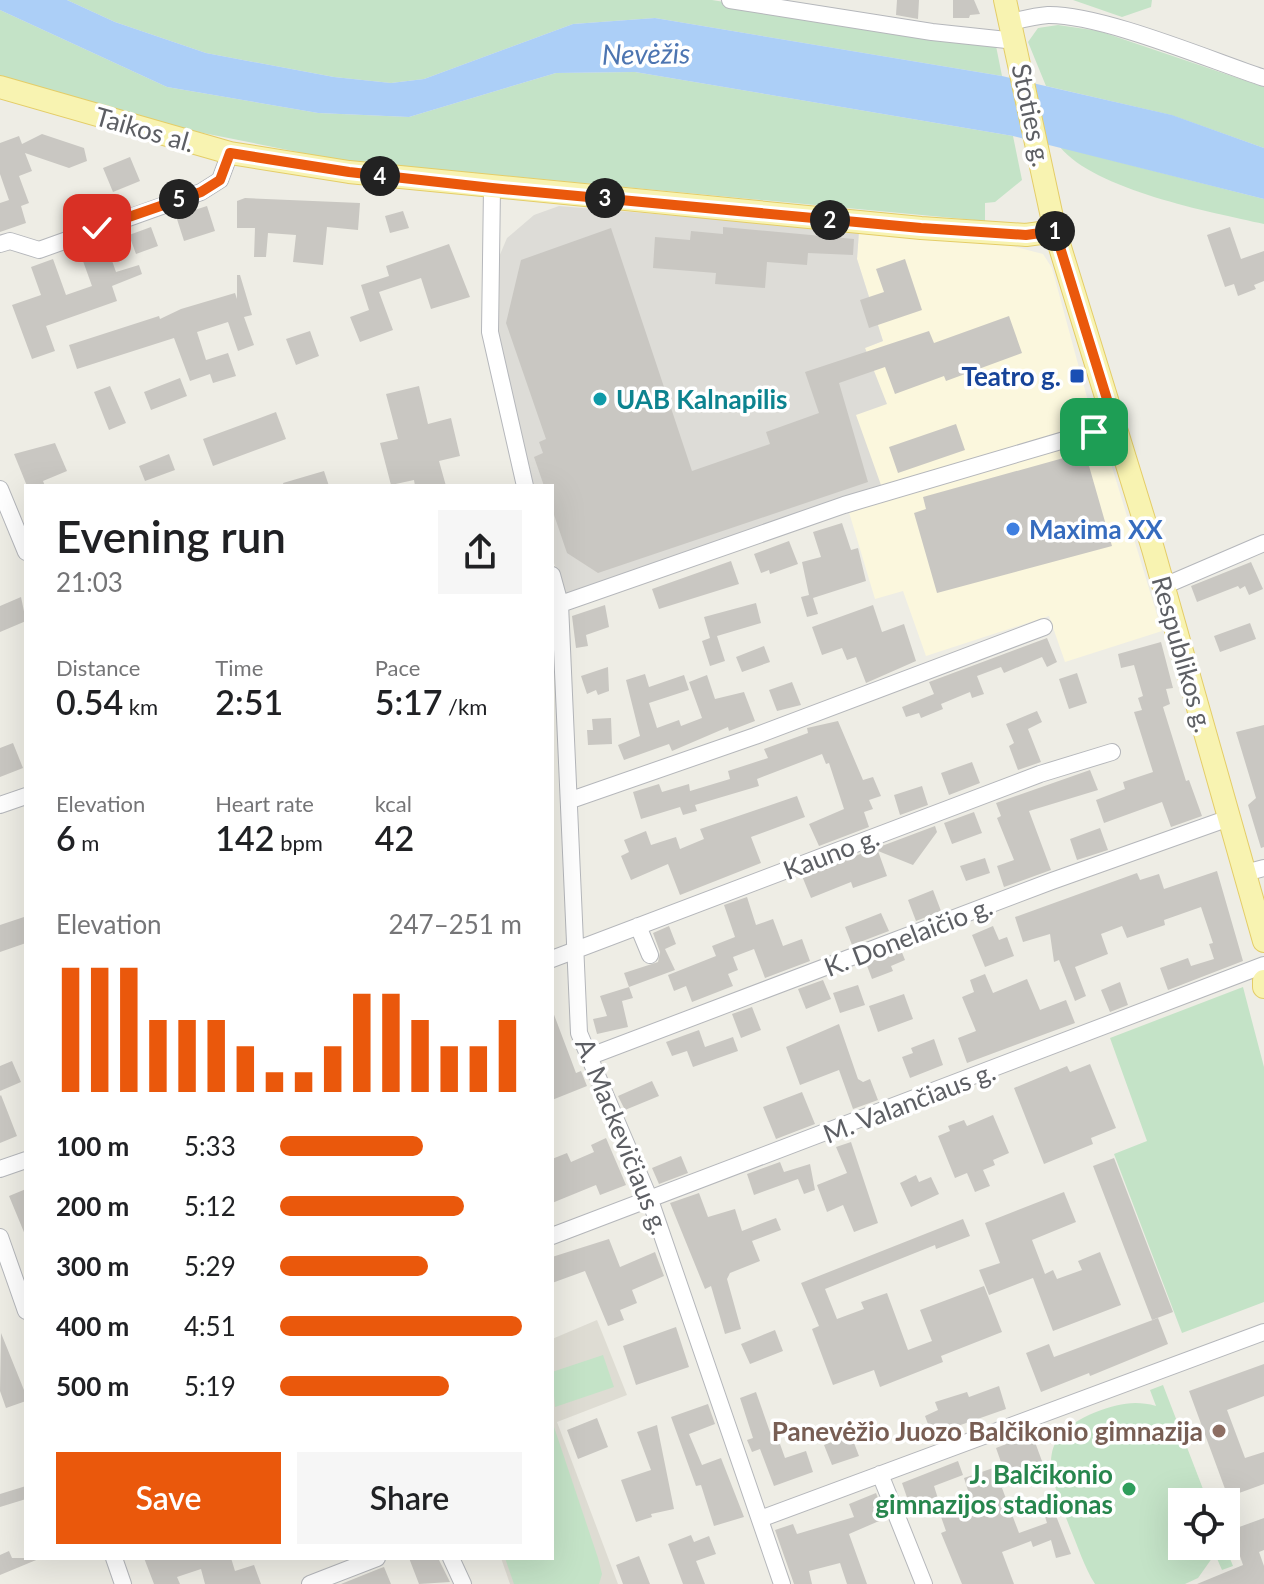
<!DOCTYPE html>
<meta charset="utf-8">
<style>
:root{--surface:#fff;--page:#f6f6f6;--text:#202124;--muted:#757577;--accent:#ea580c}
body{margin:0;font-family:Lato,sans-serif;background:var(--page);color:var(--text);height:100vh;display:flex;flex-direction:column;font-size:30px;white-space:nowrap}
*{box-sizing:border-box;margin:0}
p{font-size:26px;color:var(--muted)}
.icon{flex:none;width:44px;height:44px;fill:none;stroke:currentColor;stroke-width:2;stroke-linecap:round;stroke-linejoin:round}
.map{position:relative;flex:1;overflow:hidden}
.panel{position:absolute;left:24px;top:484px;width:530px;height:1076px;display:flex;flex-direction:column;background:var(--surface);border-radius:0px;box-shadow:0 8px 32px #0002}
.panel>*{flex:none}
.buttons{position:absolute;left:1168px;top:1488px;display:grid;gap:16px}
.buttons a{display:grid;place-items:center;width:72px;height:72px;border-radius:0px;background:var(--surface);box-shadow:0 8px 32px #0002;font-size:40px}
.pin{position:absolute;display:grid;place-items:center;width:68px;height:68px;color:#fff;margin:-34px;border-radius:16px;box-shadow:0 4px 12px #0006}
.km{position:absolute;width:40px;height:40px;margin:-20px;border-radius:50%;background:#222;color:#fff;font-size:22px;line-height:40px;text-align:center}
.round{display:grid;place-items:center;flex:none;width:84px;height:84px;border-radius:0px;background:var(--page)}
.head{display:flex;align-items:center;justify-content:space-between;height:136px;padding:0 32px}
h1{font-size:44px;font-weight:600;line-height:60px}
.metrics{display:grid;grid-template-columns:repeat(3,1fr);gap:12px;height:136px;padding:8px 32px}
.metrics div{display:grid;align-content:center}
.metrics b{font-size:34px;font-weight:600}
.metrics small{font-size:22px;font-weight:400}
.metrics p{font-size:22px}
.chart{height:224px;padding:16px 32px}
.chart p{display:flex;justify-content:space-between}
.chart svg{width:100%;height:144px;margin-top:8px;stroke:var(--accent);stroke-width:6}
.button{display:flex;gap:16px;margin-top:auto;padding:16px 32px}
.button a{flex:1;height:92px;border-radius:0px;background:var(--accent);color:#fff;font-size:32px;font-weight:600;line-height:92px;text-align:center}
.button a+a{background:var(--page);color:var(--text)}
ul{padding:0 32px;list-style:none;font-size:26px}
li{display:grid;grid-template-columns:128px 96px 1fr;align-items:center;height:60px}
li i{height:20px;border-radius:10px;background:var(--accent)}
.map>svg:first-child{display:block}
.commercial{fill:#fbf7dd}
.industrial{fill:#dddcd7}
.education{fill:#dedcd3}
.green{fill:#c4e3c7}
.water{fill:#accff7}
.building{fill:#c9c7c2}
.lines{fill:none;stroke-linecap:round;stroke-linejoin:round}
.minor-casing{stroke:#b5b7bb;stroke-width:18}
.major-casing{stroke:#e4cd68;stroke-width:24}
.minor{stroke:#fff;stroke-width:16}
.major{stroke:#f8f3b1;stroke-width:22}
.route-casing{stroke:#fff;stroke-width:16}
.route{stroke:#ea580c;stroke-width:10}
.transit-dot{fill:#1a4fb4;stroke:#fff;stroke-width:3}
.culture-dot{fill:#0f9aa8;stroke:#fff;stroke-width:3}
.shop-dot{fill:#3f7fe0;stroke:#fff;stroke-width:3}
.education-dot{fill:#8d6e63;stroke:#fff;stroke-width:3}
.leisure-dot{fill:#2e9e5b;stroke:#fff;stroke-width:3}
.labels{text-anchor:middle;dominant-baseline:central;stroke-width:7;stroke-linejoin:round;paint-order:stroke}
.street-label{font-size:26px;fill:#5d5f64;stroke:#fff}
.transit-label{font-size:26px;font-weight:bold;fill:#164399;stroke:#fff;text-anchor:end}
.culture-label{font-size:26px;font-weight:bold;fill:#0d838f;stroke:#fff;text-anchor:start}
.shop-label{font-size:26px;font-weight:bold;fill:#366cbe;stroke:#fff;text-anchor:start}
.education-label{font-size:26px;font-weight:bold;fill:#785e54;stroke:#fff;text-anchor:end}
.leisure-label{font-size:26px;font-weight:bold;fill:#27864d;stroke:#fff;text-anchor:end}
.water-label{font-size:28px;font-style:italic;fill:#4d75b1;stroke:#fff}
</style>
<div class="map">
<svg width="1264" height="1584" viewBox="0 0 1264 1584">
<rect width="100%" height="100%" fill="#eeede5"/>
<path class="commercial" d="M859,231L1004,244L1043,254L1052,268L1091,412L1102,434L1162,631L1065,662L1049,616L926,656L903,591L875,599L848,509L840,500L856,414L886,403L865,348L883,341L857,259Z"/>
<path class="industrial" d="M559,206L859,231L857,259L883,341L865,348L887,404L856,415L881,485L566,594L552,558V486H531L494,326V287L499,257L507,238L534,215Z"/>
<path class="education" d="M597,1320L627,1395L557,1422L618,1584H510L501,1558H552V1339Z"/>
<path class="green" d="M67,0H712L996,46L1002,76L655,18L573,24L424,79L391,83L334,77L206,53L115,22Z
M1073,0H1152L1151,7L1122,17Z
M0,10L167,87L318,113L409,117L556,73L635,72L1013,136L1022,180L995,202L985,203V221L338,160L198,132L0,76Z
M1058,25L1099,31L1264,87V148L1171,115L1046,86L1028,42L1038,28Z
M1060,147L1264,199V224C1210,212 1095,190 1060,147Z
M1243,987L1264,1067V1302L1182,1333L1114,1154L1147,1141L1110,1038Z
M603,1355L614,1387L555,1407L552,1372Z
M1163,1385L1208,1502H1182V1546H1225L1233,1566L1222,1570L1215,1554L1198,1578L1185,1584H1095C1084,1567 1078,1546 1070,1528C1050,1475 1031,1438 1096,1412C1118,1404 1134,1400 1156,1406L1150,1390Z
M552,1421L598,1558L602,1574L599,1584H514L505,1558H552Z"/>
<path class="water" d="M0,0H67L115,22L206,53L334,77L391,83L424,79L573,24L655,18L1002,76L1172,115L1264,148V199L1013,136L635,72L556,73L409,117L318,113L167,87L0,10Z"/>
<path class="building" d="M897,0H919L918,19L896,15Z
M953,0H974L980,14L970,15L969,18H953Z
M42,134L84,148L87,161L69,168L25,153L32,171L19,176L29,203L21,206L26,223L0,232V203L9,200L0,174V143L19,136L22,144Z
M130,157L140,181L113,192L103,168Z
M245,198L360,203L358,230L327,227L323,265L293,262L296,235L268,233L266,257H254L255,228H237V201Z
M207,206L215,231L184,241L176,216Z
M403,211L409,228L390,233L385,216Z
M151,227L158,246L136,254L129,235Z
M723,227L854,239L853,255L808,253L807,265L767,262L765,288L715,284L716,273L653,268L655,237L690,240L691,231L723,234Z
M1230,227L1241,259L1264,251V281L1254,285L1256,289L1238,296L1234,284L1225,287L1207,235Z
M611,228L692,471L770,444L766,432L819,413L805,372L929,331L934,343L1009,316L1022,353L946,381L944,376L895,394L885,367L839,383L868,482L598,573L567,553L552,509V486H544L534,457L543,453L539,442L546,439L506,323L521,260Z
M105,241L116,272L139,265L142,274L112,286L117,301L46,326L55,351L32,359L12,305L41,295L31,267L53,259L66,295L92,286L79,250Z
M449,244L470,297L431,309L421,278L379,292L393,330L360,342L350,317L369,310L361,285L389,276L386,266Z
M905,259L922,310L869,328L860,300L884,292L876,269Z
M237,275H240L252,315L244,317L254,345L238,351L228,322L197,332L206,360L228,353L236,376L213,383L210,374L190,381L174,338L77,369L69,345L159,316L160,319L181,309L235,293L237,299Z
M310,331L319,356L296,365L286,339Z
M180,378L187,396L151,410L144,392Z
M110,386L126,423L109,430L94,392Z
M419,386L428,424L451,418L460,456L439,461L446,486H415L414,480L391,485L380,443L398,439L386,394Z
M276,412L286,439L213,466L203,439Z
M956,424L965,450L898,473L889,447Z
M55,443L67,471L43,481L45,486H27L14,454Z
M1085,452L1112,546L937,593L914,513L926,509L923,497Z
M169,454L175,470L145,481L139,466Z
M324,471L329,486H284L283,483Z
M842,523L851,550L858,548L866,581L813,598L818,614L807,617L801,597L809,595L802,562L821,557L813,532Z
M789,541L798,564L770,574L769,570L761,573L754,554Z
M731,561L739,584L659,609L652,589Z
M1251,562L1263,589L1249,595L1245,586L1240,589L1238,586L1197,602L1191,586Z
M21,597L26,621L0,632V606Z
M756,603L761,623L717,636L725,661L710,666L702,641L710,638L704,617Z
M605,605L609,627L586,635L588,646L576,648L572,616Z
M873,605L882,632L904,624L916,661L866,683L856,657L847,660L842,648L822,655L812,627Z
M1250,623L1256,639L1220,652L1214,636Z
M1047,638L1057,662L1047,667L1042,657L1004,673L1001,667L977,676L984,694L972,698L970,692L941,704L943,709L921,718L919,713L906,717L902,707L934,694L929,682Z
M1161,642L1173,688L1166,689L1170,704L1163,707L1186,781L1189,780L1202,816L1171,827L1162,802L1104,823L1096,800L1125,789L1123,782L1153,772L1134,712L1142,710L1138,698L1143,696L1134,665L1121,668L1118,654Z
M764,646L770,662L742,672L736,657Z
M608,667L609,691L598,695L596,690L587,694L581,676Z
M1077,673L1087,703L1069,709L1059,679Z
M645,674L649,687L684,675L689,690L649,703L657,728L679,720L681,726L702,718L689,682L707,675L715,699L744,692L755,721L729,731L728,727L672,751L669,744L624,760L618,745L640,736L626,680Z
M792,682L801,705L777,711L769,690Z
M1037,711L1042,722L1028,729L1041,762L1018,770L1009,746L1014,743L1006,724Z
M611,718L612,744L588,745L587,730H593L592,719Z
M838,721L863,780L873,777L881,796L869,800L873,809L864,812L869,827L819,846L809,824L844,809L829,763L826,764L822,754L757,779L759,786L695,805L697,811L683,815L680,807L641,819L633,792L659,784L662,792L689,784L690,791L730,779L728,771L768,758L764,749L808,733L807,728Z
M1264,725V847L1261,848L1248,805L1256,798L1236,732Z
M13,743L23,768L0,777V748Z
M972,762L980,783L949,795L941,773Z
M1090,770L1098,790L1029,811L1051,870L1004,887L997,866L1014,860L997,818L1001,816L996,803Z
M922,786L928,805L900,815L894,795Z
M797,796L805,817L751,837L761,863L680,895L668,864L631,880L621,856L629,852L624,840L646,831L651,845L676,837L680,849L704,839L700,829Z
M974,812L982,833L952,844L944,823Z
M935,826L937,832L913,865L878,851L887,876L853,888L851,882L811,898L802,876Z
M1100,828L1108,850L1077,860L1070,839Z
M985,858L990,873L966,881L960,866Z
M1217,871L1243,961L1168,990L1160,968L1188,958L1191,966L1214,959L1209,944L1213,943L1201,907L1164,920L1165,925L1127,938L1122,926L1101,934L1108,954L1075,967L1086,996L1075,1001L1059,960L1054,962L1050,934L1023,942L1015,917L1137,873L1140,880L1159,874L1164,889Z
M933,890L941,911L916,921L908,900Z
M747,897L756,925L773,919L783,946L802,939L810,961L765,978L754,949L733,957L738,970L728,974L733,986L692,1002L686,986L674,991L668,975L716,956L712,946L735,937L724,905Z
M881,913L889,931L852,945L845,927Z
M24,917L26,943L0,952V925Z
M669,926L676,944L665,949L675,970L629,987L624,973L658,962L660,952L653,933Z
M993,926L999,940L1007,937L1014,956L985,967L972,935Z
M901,950L905,960L891,966L893,971L872,979L866,963Z
M985,974L993,993L1027,979L1040,1010L1066,1000L1075,1023L967,1063L958,1038L976,1031L962,997L974,992L970,980Z
M823,980L831,999L806,1009L798,989Z
M1120,982L1128,1005L1110,1012L1101,990Z
M858,985L865,1005L840,1013L833,993Z
M629,987L633,998L622,1001L628,1027L597,1034L593,1019L607,1016L600,996Z
M904,994L913,1019L878,1032L869,1006Z
M752,1007L761,1030L741,1038L732,1014Z
M553,1012L576,1073L581,1071L587,1086L552,1100Z
M839,1024L858,1079L863,1082L870,1079L878,1100L853,1109L839,1070L800,1085L786,1047Z
M699,1030L705,1047L733,1037L738,1051L693,1067L687,1051L672,1056L666,1042Z
M934,1039L943,1065L910,1078L902,1057L913,1053L911,1048Z
M12,1061L21,1082L0,1091V1066Z
M1090,1064L1116,1128L1091,1138L1093,1144L1044,1164L1014,1088L1067,1066L1070,1072Z
M652,1081L659,1096L625,1110L618,1096Z
M802,1092L815,1124L776,1139L763,1107Z
M1,1095L17,1136L0,1143V1096Z
M993,1115L1009,1153L993,1160L995,1165L983,1170L990,1186L975,1192L967,1173L955,1178L938,1136L950,1131L948,1126L964,1120L967,1126Z
M606,1138L626,1185L600,1195L596,1185L552,1203V1159L567,1153L571,1162L594,1152L591,1145Z
M851,1142L878,1223L854,1232L843,1205L827,1212L817,1185L847,1173L836,1147Z
M681,1156L688,1173L659,1184L652,1168Z
M1114,1158L1173,1312L1152,1320L1093,1166Z
M780,1162L784,1172L810,1164L815,1190L804,1194L798,1179L754,1195L747,1174Z
M916,1175L919,1182L931,1177L939,1194L911,1207L900,1183Z
M26,1189V1237L9,1196Z
M1064,1192L1076,1222L1032,1240L1045,1274L1053,1270L1057,1279L1082,1270L1078,1261L1100,1252L1121,1305L1053,1331L1033,1278L989,1295L979,1270L1000,1263L985,1223Z
M699,1193L708,1217L735,1209L742,1231L776,1218L781,1230L752,1241L760,1261L730,1273L727,1279L741,1329L725,1334L711,1286L705,1289L670,1203Z
M963,1219L970,1236L936,1249L935,1245L825,1289L837,1319L864,1309L861,1302L887,1293L908,1350L932,1341L920,1310L984,1286L1002,1332L941,1356L943,1362L880,1387L874,1370L833,1385L812,1329L819,1326L801,1283Z
M609,1239L620,1267L655,1252L664,1276L632,1290L637,1303L620,1310L624,1320L608,1326L585,1271L552,1283V1257Z
M1158,1318L1168,1344L1090,1376L1089,1373L1041,1392L1026,1353L1049,1344L1054,1357Z
M676,1327L689,1367L636,1385L623,1346Z
M775,1330L783,1351L750,1364L741,1344Z
M1,1333L26,1395V1401L6,1408L0,1391Z
M1264,1364V1396L1227,1410L1245,1458L1264,1452V1484L1228,1497L1189,1391Z
M999,1386L1006,1409L932,1435L925,1416L938,1410L935,1402L967,1392L969,1397Z
M756,1392L770,1432L775,1430L785,1458L806,1451L813,1472L774,1486L760,1449L752,1452L747,1440L753,1438L740,1398Z
M708,1404L715,1424L689,1434L702,1465L721,1458L744,1517L714,1526L701,1485L696,1486L671,1417Z
M597,1418L608,1447L578,1459L567,1430Z
M657,1425L674,1509L651,1514L652,1517L636,1522L621,1480L651,1470L637,1432Z
M1032,1434L1046,1472L1002,1488L1019,1533L1047,1523L1040,1501L1049,1498L1071,1554L1056,1558L1051,1540L1033,1547L1031,1541L1002,1552L1014,1584H962L941,1533L946,1531L940,1514L972,1503L964,1478L1002,1465L996,1448Z
M851,1435L859,1456L832,1465L824,1445Z
M958,1461L963,1475L934,1486L940,1505L913,1515L902,1483Z
M26,1486V1499L0,1507V1494Z
M876,1493L886,1518L849,1534L867,1584H847L840,1563L809,1571L812,1584H794L775,1530L793,1524L797,1534L854,1517L849,1504Z
M1264,1518V1550L1259,1552L1264,1566V1584H1197L1243,1565L1231,1530Z
M691,1535L694,1542L709,1536L716,1554L696,1561L705,1584H683L668,1544Z
M9,1551L12,1558H41L0,1575V1555Z
M639,1556L650,1584H623L616,1565Z
M144,1558H231L235,1571L254,1565L261,1584H205L201,1569L177,1577L180,1584H154Z
M409,1558H438L450,1582L419,1584Z
M384,1567L391,1584H341L381,1568Z"/>
<g class="lines">
<defs>
<path id="minor" d="M730,0L932,32L1016,41
M1011,22C1023,19 1035,16 1048,15C1101,14 1210,60 1264,78
M492,188L490,332L525,486
M0,244L10,241L39,250L201,192L220,180L230,153
M0,489L26,552
M552,575L560,604L579,1033L650,1200L782,1584
M1164,586L1264,543
M552,607L844,505L1115,425
M571,800L755,736L1044,627
M0,805L26,796
M1245,873L1264,868
M638,926L650,955
M552,959L1040,774L1112,752
M588,1057L1052,881L1229,818
M0,1169L26,1160
M552,1236L1264,965
M0,1237L26,1311
M880,1474L924,1584
M760,1519L1264,1332
M114,1558L123,1584
M451,1558L463,1584
M310,1584L377,1558"/>
<path id="major" d="M1005,0L1055,231L1153,549L1264,941
M0,87L230,153L349,172L921,228L1026,235L1055,231
M1264,981V987"/>
</defs>
<use href="#minor" class="minor-casing"/>
<use href="#major" class="major-casing"/>
<use href="#minor" class="minor"/>
<use href="#major" class="major"/>
</g>
<g class="lines">
<defs>
<path id="route" d="M97,228L201,192L220,180L230,153L349,172L492,188L921,228L1026,235L1055,231L1115,425L1094,432"/>
</defs>
<use href="#route" class="route-casing"/>
<use href="#route" class="route"/>
</g>
<rect class="transit-dot" x="1069" y="368" width="16" height="16" rx="4"/>
<circle class="culture-dot" cx="600" cy="399" r="8"/>
<circle class="shop-dot" cx="1013" cy="529" r="8"/>
<circle class="education-dot" cx="1219" cy="1431" r="8"/>
<circle class="leisure-dot" cx="1129" cy="1489" r="8"/>
<g class="labels">
<g class="street-label">
<text transform="translate(1032 115) rotate(78)">Stoties g.</text>
<text transform="translate(145 129) rotate(16)">Taikos al.</text>
<text transform="translate(1183 654) rotate(74)">Respublikos g.</text>
<text transform="translate(831 853) rotate(-21)">Kauno g.</text>
<text transform="translate(908 936) rotate(-21)">K. Donelaičio g.</text>
<text transform="translate(909 1102) rotate(-21)">M. Valančiaus g.</text>
<text transform="translate(623 1136) rotate(68)">A. Mackevičiaus g.</text>
</g>
<g class="transit-label">
<text x="1061" y="376">Teatro g.</text>
</g>
<g class="culture-label">
<text x="616" y="399">UAB Kalnapilis</text>
</g>
<g class="shop-label">
<text x="1029" y="529">Maxima XX</text>
</g>
<g class="education-label">
<text x="1203" y="1431">Panevėžio Juozo Balčikonio gimnazija</text>
</g>
<g class="leisure-label">
<text x="1113" y="1474">J. Balčikonio<tspan x="1113" dy="30">gimnazijos stadionas</tspan></text>
</g>
<g class="water-label">
<text transform="translate(646 53) rotate(-1)">Nevėžis</text>
</g>
</g>
</svg>
<div class="buttons">
<a><svg class="icon" aria-label="locate" viewBox="0 0 24 24"><circle cx="12" cy="12" r="6"/><path d="M12 2v4M12 18v4M2 12h4M18 12h4"/></svg></a>
</div>
<div class="pin" style="left:1094px;top:432px;background:#1e9e55"><svg class="icon" aria-label="arrive" viewBox="0 0 24 24"><path d="M6 21V4h12l-3 4 3 4H6"/></svg></div>
<div class="pin" style="left:97px;top:228px;background:#d93025"><svg class="icon" aria-label="check" viewBox="0 0 24 24"><path d="M5 12l5 5 9-10"/></svg></div>
<b class="km" style="left:1055px;top:231px">1</b>
<b class="km" style="left:830px;top:220px">2</b>
<b class="km" style="left:605px;top:198px">3</b>
<b class="km" style="left:380px;top:176px">4</b>
<b class="km" style="left:179px;top:199px">5</b>
<section class="panel">
<div class="head"><div><h1>Evening run</h1><p>21:03</p></div><a class="round"><svg class="icon" aria-label="share" viewBox="0 0 24 24"><path d="M12 15V3M7 8l5-5 5 5M5 13v7h14v-7"/></svg></a></div>
<div class="metrics">
<div><p>Distance</p><b>0.54<small> km</small></b></div>
<div><p>Time</p><b>2:51</b></div>
<div><p>Pace</p><b>5:17<small> /km</small></b></div>
</div>
<div class="metrics">
<div><p>Elevation</p><b>6<small> m</small></b></div>
<div><p>Heart rate</p><b>142<small> bpm</small></b></div>
<div><p>kcal</p><b>42</b></div>
</div>
<div class="chart"><p><span>Elevation</span>247–251 m</p>
<svg viewBox="0 0 160 44" preserveAspectRatio="none"><path d="M5 44V6M15 44V6M25 44V6M35 44V22M45 44V22M55 44V22M65 44V30M75 44V38M85 44V38M95 44V30M105 44V14M115 44V14M125 44V22M135 44V30M145 44V30M155 44V22"/></svg>
</div>
<ul>
<li><b>100 m</b>5:33<i style="width:59%"></i></li>
<li><b>200 m</b>5:12<i style="width:76%"></i></li>
<li><b>300 m</b>5:29<i style="width:61%"></i></li>
<li><b>400 m</b>4:51<i style="width:100%"></i></li>
<li><b>500 m</b>5:19<i style="width:70%"></i></li>
</ul>
<div class="button"><a>Save</a><a>Share</a></div>
</section>
</div>
